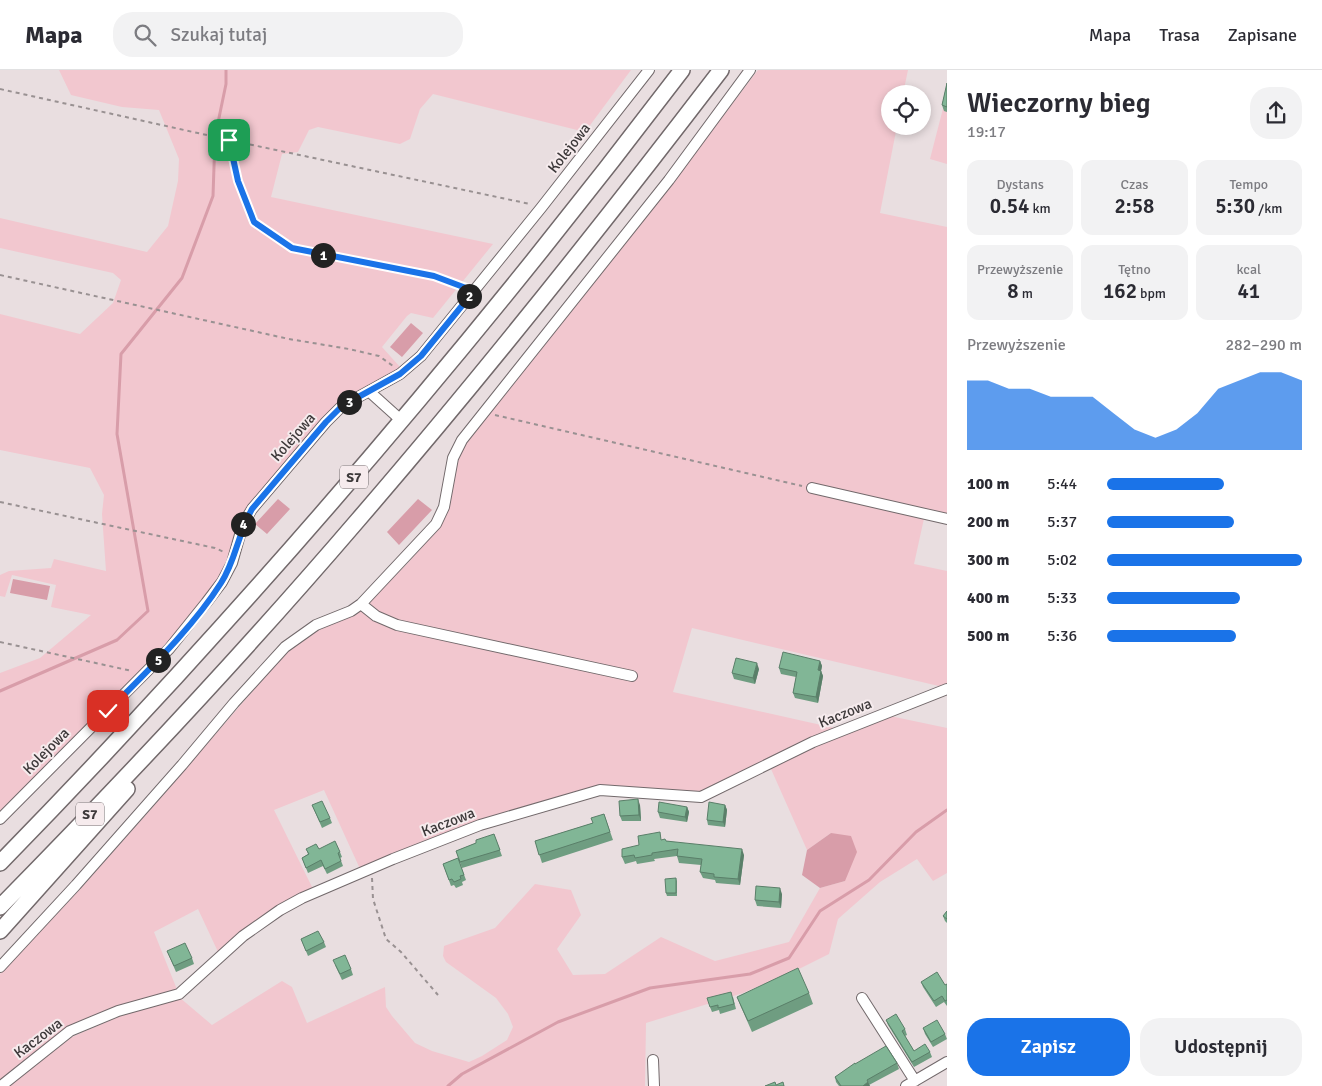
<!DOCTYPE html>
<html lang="pl">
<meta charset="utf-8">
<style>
:root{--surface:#fff;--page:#f2f2f3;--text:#2b2b33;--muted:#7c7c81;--line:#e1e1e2;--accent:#1a73e8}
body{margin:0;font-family:Signika,sans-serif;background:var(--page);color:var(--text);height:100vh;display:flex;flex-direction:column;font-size:19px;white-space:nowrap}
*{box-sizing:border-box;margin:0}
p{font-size:16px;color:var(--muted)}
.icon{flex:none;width:28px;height:28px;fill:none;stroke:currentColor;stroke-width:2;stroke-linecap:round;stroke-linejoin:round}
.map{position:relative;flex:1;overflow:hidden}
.side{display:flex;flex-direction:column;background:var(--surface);width:375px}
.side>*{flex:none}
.fabs{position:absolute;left:881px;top:15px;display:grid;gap:10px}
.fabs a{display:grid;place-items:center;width:50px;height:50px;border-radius:50%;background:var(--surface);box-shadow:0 2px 8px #0003;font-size:25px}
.pin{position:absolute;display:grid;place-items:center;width:42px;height:42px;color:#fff;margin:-21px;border-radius:10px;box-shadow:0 2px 8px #0006}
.km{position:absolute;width:25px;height:25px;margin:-12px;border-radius:50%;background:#222;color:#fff;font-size:14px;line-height:25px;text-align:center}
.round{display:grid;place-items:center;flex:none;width:52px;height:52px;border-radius:20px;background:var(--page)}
.overview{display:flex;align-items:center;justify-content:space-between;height:85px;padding:0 20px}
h1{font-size:28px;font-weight:600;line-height:38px}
.figures{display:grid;grid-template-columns:repeat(3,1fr);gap:8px;height:85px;padding:5px 20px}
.figures div{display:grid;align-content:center;border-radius:12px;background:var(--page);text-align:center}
.figures b{font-size:21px;font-weight:600}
.figures small{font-size:14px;font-weight:400}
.figures p{font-size:14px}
.chart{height:140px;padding:10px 20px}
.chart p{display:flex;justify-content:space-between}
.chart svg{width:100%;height:90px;margin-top:5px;fill:var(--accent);opacity:.7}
.button{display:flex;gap:10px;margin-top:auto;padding:10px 20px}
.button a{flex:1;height:58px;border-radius:20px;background:var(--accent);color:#fff;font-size:20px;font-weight:600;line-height:58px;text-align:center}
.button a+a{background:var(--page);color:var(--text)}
ul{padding:0 20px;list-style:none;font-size:16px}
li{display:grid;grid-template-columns:80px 60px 1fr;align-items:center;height:38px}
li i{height:12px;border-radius:6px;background:var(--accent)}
header{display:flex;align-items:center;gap:30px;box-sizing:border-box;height:70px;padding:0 25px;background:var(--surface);border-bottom:1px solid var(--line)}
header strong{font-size:24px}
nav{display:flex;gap:28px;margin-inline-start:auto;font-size:18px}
.search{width:350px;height:45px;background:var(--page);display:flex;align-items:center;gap:12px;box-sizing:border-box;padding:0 18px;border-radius:20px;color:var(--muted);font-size:19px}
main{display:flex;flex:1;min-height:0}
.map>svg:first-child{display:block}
.green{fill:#f2c7cf}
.water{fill:#d89da9}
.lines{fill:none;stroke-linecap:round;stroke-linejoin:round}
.stream{stroke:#d89da9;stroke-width:3}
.minor-casing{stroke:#72696b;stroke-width:12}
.highway-casing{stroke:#72696b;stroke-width:18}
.path{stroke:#999192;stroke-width:2;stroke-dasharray:4 4;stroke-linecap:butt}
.minor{stroke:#fff;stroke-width:10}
.highway{stroke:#fff;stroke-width:15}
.wall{fill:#6f9d81}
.shaded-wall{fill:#5a7f69}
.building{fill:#81b696;stroke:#5a7f69}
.route-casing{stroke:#fff;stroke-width:10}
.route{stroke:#1a73e8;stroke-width:6}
.labels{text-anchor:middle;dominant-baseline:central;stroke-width:4;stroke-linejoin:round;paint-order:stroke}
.shield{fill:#f6ebed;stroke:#746e70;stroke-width:1}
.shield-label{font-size:14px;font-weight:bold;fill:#3d393a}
.street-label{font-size:15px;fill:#3d393a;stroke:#f6ebed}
</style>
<header>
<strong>Mapa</strong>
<div class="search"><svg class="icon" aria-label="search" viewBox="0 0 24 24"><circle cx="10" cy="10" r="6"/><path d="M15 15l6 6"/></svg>Szukaj tutaj</div>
<nav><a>Mapa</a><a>Trasa</a><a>Zapisane</a></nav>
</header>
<main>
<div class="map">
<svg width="947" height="1016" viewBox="0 0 947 1016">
<rect width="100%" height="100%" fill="#e9dee0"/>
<path class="green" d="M59,0H631L585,62L433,24L420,39L410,69L400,74L318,57L309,60L298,82L282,84L271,127L493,174L433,248L411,243L407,246L382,277L400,297L381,311L349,327L249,437L221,507L166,577L0,741V603L40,588L91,545L51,537L56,515L12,505L5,527L0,526V505L9,501L51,498L54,489L106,501L102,444L104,425L90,398L0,380V244L80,264L113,233L121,210L113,203L0,178V148L147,182L168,156L178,111L179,89L159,40L122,37L71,25Z
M758,0H908L903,24H890V56H897L880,143L947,157V449L925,444L914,494L947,501V615L943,617L692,558L673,622L839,659L700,723L601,717L361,801L324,720L274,740L314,821L219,884L198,839L154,862L178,922L69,957L0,1012V904L70,830L144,747L289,579L314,561L364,536L408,493L443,451L455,397L468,369L682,100Z
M947,23V94L930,89Z
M890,646L947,658V803L933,811L917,789L880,812L838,849L829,884L801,898L743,923L646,953L645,1016H9L72,967L120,946L179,927L212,955L282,911L292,917L307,953L385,917L386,937L392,946L415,973L432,981L469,992L482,986L507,970L513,957L508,944L496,928L446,892L443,886L444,876L495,858L535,814L571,820L581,845L557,879L573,905L605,904L661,867L715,891L789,872L820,818L845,811L831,763L807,780L771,699L814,675Z"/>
<path class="water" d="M411,253L423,263L402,287L390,277Z
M278,429L290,439L267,464L255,454Z
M418,429L432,440L399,475L387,462Z
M13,509L50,516L47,530L10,523Z
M831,763L851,766L857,782L845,811L820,818L802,805L807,780Z"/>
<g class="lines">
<path class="stream" d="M0,621L117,570L148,541L117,364L121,284L182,208L213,126L215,67L226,14V0
M448,1016L462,1004L558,952L650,918L750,904L789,888L820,841L869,810L916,762L947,740"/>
<defs>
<path id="minor" d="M371,320L372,324L402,351
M812,418L947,449
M361,534L376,546L397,555L632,606
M0,749L169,579L206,533L222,512L232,493L243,454L252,439L326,352L342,336L400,304L421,286L541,138L649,0
M0,897L76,815L182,695L234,633L285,577L316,555L351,541L361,534L436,454L444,437L453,388L462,370L669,110L750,0
M862,928L915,1011
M653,990L654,1016
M1,1016L70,961L118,941L179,924L243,866L280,840L302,828L393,789L480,755L600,720L701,727L813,672L947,619
M906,1016L947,992"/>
<path id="highway" d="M0,793C244,543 471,278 682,0
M0,837C123,712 244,583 358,450C484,304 604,153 721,0
M0,861L127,719"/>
</defs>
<use href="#minor" class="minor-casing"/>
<use href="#highway" class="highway-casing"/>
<path class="path" d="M0,19L229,70L530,134
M230,71L238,111L254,152L292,178L434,206L465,217
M0,205L289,269L349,279L379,286L393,296
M495,345L802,416
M0,432L215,478L224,482
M0,572L132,601
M372,808L373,829L386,869L401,882L438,925"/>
<use href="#minor" class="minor"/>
<use href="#highway" class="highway"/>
</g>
<path class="wall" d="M947,13V42L944,41L942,35Z
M820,591L822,596L821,601L823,606L818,633L795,628L793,623L796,607L781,604L779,598Z
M759,599L755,614L734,609L732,603Z
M312,735L330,748L332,753L322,758Z
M640,735L641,751H622L620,746Z
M725,735L727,740L725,757L708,755L707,750Z
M687,737L689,742L687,752L660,748L658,742Z
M604,744L613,770L542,793L535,771L593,753Z
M494,764L502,786L462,798L456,781L476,773Z
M663,770L666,771L744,785L740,815L716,813L715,810L703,808L700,802L701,795L679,793L677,786L654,789L655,791L637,794L636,791L625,794L622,787Z
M306,779L340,782L342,787L340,788L343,796L327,804L323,796L308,803L302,788L308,784Z
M458,788L466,810L462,812L463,815L456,818L454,815L451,816L443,794Z
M676,808L677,811V826H667L666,823Z
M782,824L781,838L757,836L755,830Z
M947,841V853L945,851L943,846Z
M301,869L324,872L326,877L308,886Z
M167,881L192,888L194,894L176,902Z
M335,895L351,899L353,905L342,910Z
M921,912L945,915L947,914V936L944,932L936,937L923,917Z
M809,923L813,934L752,962L741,937L737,927Z
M733,927L736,939L720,944L719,940L712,942L710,937Z
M886,950L905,959L907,965L905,966L914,981L930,982L932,987L914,997L888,955Z
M923,958L945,964L947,969L933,977L925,964Z
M897,993L899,999L869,1015L870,1016H839L836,1012L835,1007L855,994Z"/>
<path class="shaded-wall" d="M820,591L822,596L821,601L823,606L818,633L816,627L818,600Z
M757,593L759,599L755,614L753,608Z
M638,729L640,735L641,751L639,745Z
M725,735L727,740L725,757L723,752Z
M687,737L689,742L687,752L685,747Z
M742,779L744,785L740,815L738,809Z
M780,818L782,824L781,838L779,832Z
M868,1012L870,1016H863Z"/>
<path class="building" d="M947,13V37L942,35Z
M783,582L820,591L818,600L821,601L816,627L793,623L797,602L779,598Z
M736,588L757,593L753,608L732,603Z
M638,729L639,745L620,746L619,731Z
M322,731L330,748L320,752L312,735Z
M659,732L687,737L685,747L658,742Z
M709,732L725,735L723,752L707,750Z
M604,744L610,762L539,785L535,771L593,753L591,748Z
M660,762L661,770L665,769L666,771L742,779L738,809L714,807V804L700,802L702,789L677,786L678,779L652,783V785L635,788L634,785L622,787V779L639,775L638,766Z
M494,764L500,780L460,792L456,781L476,773V770Z
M335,771L340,782L338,783L341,791L325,799L321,790L306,798L302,788L309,784L306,779L316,774L319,779Z
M458,788L464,805L460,806L461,809L454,812L452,809L449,810L443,794Z
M676,808V823H666L665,809Z
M756,816L780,818L779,832L755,830Z
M947,841V849L943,846Z
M318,861L324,872L306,881L301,869Z
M185,873L192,888L174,896L167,881Z
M345,885L351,899L340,904L333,890Z
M798,898L809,923L748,951L737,927Z
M937,902L945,915L947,914V930L945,931L942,926L934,931L921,912Z
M731,922L734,934L718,938V935L710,937L707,928Z
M896,944L905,959L902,961L914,981L925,974L930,982L912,992L886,950Z
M937,950L945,964L931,972L923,958Z
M886,976L897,993L867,1010L868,1012L863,1016H841L835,1007L855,993V994Z
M775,1012L776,1015L783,1012L784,1016H765Z"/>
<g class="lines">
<defs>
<path id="route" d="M108,641C147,601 191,560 221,513C236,490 238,463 252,439L326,352L342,336L400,304L421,286L474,221L434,206L292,178L254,152L238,111L229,70"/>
</defs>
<use href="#route" class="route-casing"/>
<use href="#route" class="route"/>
</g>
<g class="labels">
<g class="shield">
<rect x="340" y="395.5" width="28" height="23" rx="4"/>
<rect x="76" y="732.5" width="28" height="23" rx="4"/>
</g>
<g class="shield-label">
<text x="354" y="407">S7</text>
<text x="90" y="744">S7</text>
</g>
<g class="street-label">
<text transform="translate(569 78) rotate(-52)">Kolejowa</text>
<text transform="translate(293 367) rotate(-49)">Kolejowa</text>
<text transform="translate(845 643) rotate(-22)">Kaczowa</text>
<text transform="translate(46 681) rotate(-45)">Kolejowa</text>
<text transform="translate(448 752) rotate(-21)">Kaczowa</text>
<text transform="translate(38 968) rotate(-37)">Kaczowa</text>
</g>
</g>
</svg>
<div class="fabs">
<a><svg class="icon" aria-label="locate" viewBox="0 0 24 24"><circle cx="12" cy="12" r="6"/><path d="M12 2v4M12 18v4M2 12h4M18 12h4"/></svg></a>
</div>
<div class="pin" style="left:229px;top:70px;background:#1e9e55"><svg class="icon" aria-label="arrive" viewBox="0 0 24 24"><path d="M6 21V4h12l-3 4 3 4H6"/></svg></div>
<div class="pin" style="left:108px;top:641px;background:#d93025"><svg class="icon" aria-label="check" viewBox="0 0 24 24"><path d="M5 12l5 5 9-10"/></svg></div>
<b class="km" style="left:323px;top:185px">1</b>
<b class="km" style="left:469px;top:226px">2</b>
<b class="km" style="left:349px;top:332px">3</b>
<b class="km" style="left:243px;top:454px">4</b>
<b class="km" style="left:158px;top:590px">5</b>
</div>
<section class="side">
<div class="overview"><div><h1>Wieczorny bieg</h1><p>19:17</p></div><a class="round"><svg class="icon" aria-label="share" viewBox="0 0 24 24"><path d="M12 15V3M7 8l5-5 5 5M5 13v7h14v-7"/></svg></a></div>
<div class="figures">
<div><p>Dystans</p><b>0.54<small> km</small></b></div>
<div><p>Czas</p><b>2:58</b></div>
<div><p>Tempo</p><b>5:30<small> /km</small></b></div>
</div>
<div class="figures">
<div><p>Przewyższenie</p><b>8<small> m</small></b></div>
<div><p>Tętno</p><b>162<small> bpm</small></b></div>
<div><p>kcal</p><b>41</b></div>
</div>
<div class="chart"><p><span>Przewyższenie</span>282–290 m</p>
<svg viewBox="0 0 160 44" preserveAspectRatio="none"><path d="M0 44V10L10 10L20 14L30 14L40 18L50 18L60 18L70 26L80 34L90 38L100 34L110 26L120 14L130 10L140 6L150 6L160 10V44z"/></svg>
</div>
<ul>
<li><b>100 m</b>5:44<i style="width:60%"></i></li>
<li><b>200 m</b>5:37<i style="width:65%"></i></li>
<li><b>300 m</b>5:02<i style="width:100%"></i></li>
<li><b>400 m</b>5:33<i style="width:68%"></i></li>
<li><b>500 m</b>5:36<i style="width:66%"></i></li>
</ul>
<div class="button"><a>Zapisz</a><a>Udostępnij</a></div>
</section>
</main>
